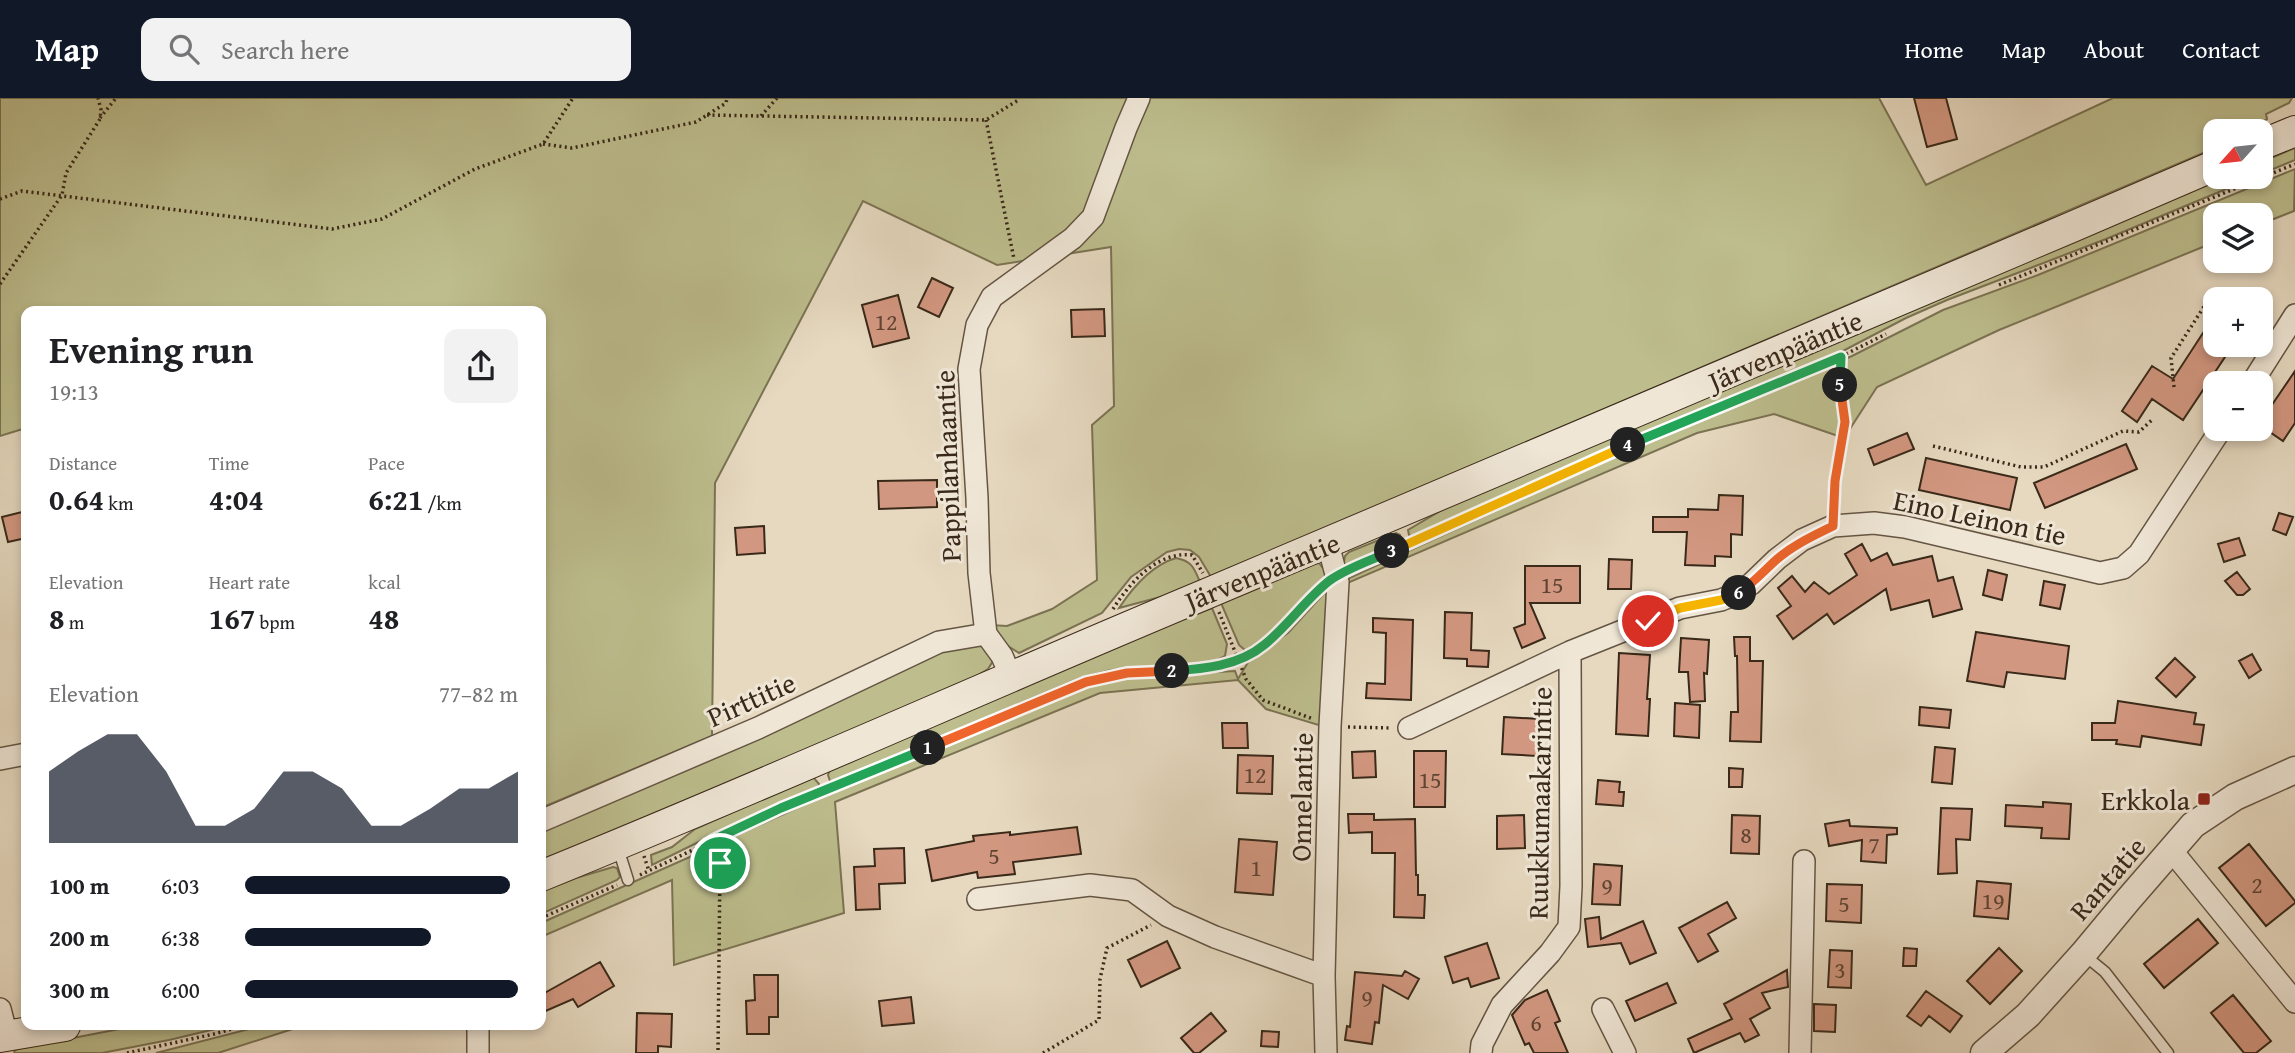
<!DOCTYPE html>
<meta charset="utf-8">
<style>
:root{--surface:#fff;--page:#f2f2f2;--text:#202124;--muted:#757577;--accent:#111827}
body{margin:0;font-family:"Gentium Book Plus",serif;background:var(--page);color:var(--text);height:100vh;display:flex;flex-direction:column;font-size:26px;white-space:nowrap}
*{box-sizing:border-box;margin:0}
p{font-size:23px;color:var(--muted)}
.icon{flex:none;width:38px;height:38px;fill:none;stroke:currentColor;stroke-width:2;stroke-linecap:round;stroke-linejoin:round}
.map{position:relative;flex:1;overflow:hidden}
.sheet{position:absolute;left:21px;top:208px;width:525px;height:724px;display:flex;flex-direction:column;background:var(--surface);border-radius:14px;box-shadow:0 4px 10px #0003}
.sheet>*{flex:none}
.needle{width:46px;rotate:243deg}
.tools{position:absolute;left:2203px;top:21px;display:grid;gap:14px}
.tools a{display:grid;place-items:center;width:70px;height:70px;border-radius:14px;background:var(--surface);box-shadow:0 4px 10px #0003;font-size:35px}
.pin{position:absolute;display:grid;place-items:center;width:60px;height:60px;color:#fff;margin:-30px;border:4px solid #fff;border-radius:50%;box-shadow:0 2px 7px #0007}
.km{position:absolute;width:35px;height:35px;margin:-18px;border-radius:50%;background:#222;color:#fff;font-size:19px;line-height:35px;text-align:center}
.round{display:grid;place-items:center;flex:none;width:74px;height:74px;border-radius:14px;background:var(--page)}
.summary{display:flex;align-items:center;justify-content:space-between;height:119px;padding:0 28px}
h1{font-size:38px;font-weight:700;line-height:52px}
.stats{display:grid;grid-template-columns:repeat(3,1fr);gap:10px;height:119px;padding:7px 28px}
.stats div{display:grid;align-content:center}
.stats b{font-size:30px;font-weight:700}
.stats small{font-size:19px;font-weight:400}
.stats p{font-size:19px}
.chart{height:196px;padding:14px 28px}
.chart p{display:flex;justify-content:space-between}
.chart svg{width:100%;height:126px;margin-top:7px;fill:var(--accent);opacity:.7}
ul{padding:0 28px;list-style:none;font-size:23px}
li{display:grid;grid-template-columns:112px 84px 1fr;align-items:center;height:52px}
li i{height:18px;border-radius:9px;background:var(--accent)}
header{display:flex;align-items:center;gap:42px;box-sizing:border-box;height:98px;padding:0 35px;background:var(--accent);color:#fff}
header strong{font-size:33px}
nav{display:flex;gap:38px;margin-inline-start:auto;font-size:24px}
.search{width:490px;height:63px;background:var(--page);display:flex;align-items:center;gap:18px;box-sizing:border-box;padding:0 24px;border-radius:14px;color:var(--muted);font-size:26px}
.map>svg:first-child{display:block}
.green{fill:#bdbd8d;stroke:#7b7353;stroke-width:2}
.building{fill:#d29780;stroke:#392919;stroke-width:2}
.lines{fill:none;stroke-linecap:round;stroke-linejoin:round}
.service-casing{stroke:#645543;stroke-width:13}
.minor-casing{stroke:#645543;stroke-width:24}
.tertiary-casing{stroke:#645543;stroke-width:29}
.secondary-casing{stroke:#392919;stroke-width:32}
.path{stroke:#392919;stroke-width:3.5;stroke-dasharray:2 3.5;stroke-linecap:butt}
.service{stroke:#efe6d6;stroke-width:10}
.minor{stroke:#efe6d6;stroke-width:21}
.tertiary{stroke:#efe6d6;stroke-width:26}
.secondary{stroke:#efe6d6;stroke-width:30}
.split-1-casing{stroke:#fff;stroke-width:14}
.split-2-casing{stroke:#fff;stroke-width:14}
.split-3-casing{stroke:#fff;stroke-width:14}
.split-4-casing{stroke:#fff;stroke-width:14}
.split-5-casing{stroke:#fff;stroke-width:14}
.split-6-casing{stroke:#fff;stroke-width:14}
.split-7-casing{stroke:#fff;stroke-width:14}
.split-1{stroke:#22a559;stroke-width:9}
.split-2{stroke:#f0652b;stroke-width:9}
.split-3{stroke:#22a559;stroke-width:9}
.split-4{stroke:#f5b400;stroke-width:9}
.split-5{stroke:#22a559;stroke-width:9}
.split-6{stroke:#f0652b;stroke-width:9}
.split-7{stroke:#f5b400;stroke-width:9}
.poi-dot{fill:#8f2418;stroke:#efe6d6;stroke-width:2.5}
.labels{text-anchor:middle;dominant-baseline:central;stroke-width:6;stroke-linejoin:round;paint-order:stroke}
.number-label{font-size:24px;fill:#5f4433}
.street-label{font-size:28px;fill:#392919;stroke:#efe6d6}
.poi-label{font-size:28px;fill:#392919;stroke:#efe6d6;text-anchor:end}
</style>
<header>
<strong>Map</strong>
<div class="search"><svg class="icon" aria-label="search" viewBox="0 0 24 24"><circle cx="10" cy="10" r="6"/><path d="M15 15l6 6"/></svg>Search here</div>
<nav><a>Home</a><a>Map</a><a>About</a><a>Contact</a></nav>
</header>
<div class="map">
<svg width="2295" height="955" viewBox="0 0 2295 955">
<rect width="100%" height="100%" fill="#e6d9c0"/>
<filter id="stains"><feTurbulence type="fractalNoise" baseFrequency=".00286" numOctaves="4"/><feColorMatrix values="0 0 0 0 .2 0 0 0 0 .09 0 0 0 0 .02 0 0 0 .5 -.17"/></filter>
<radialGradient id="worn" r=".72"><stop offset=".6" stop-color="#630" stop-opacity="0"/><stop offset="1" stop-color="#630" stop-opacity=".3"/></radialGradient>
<path class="green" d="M0,0H1879L1926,87L2113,0H2292L2289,5L2266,16L2267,21L2248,33H2216L2215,50L1211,479L1199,459L1190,452L1179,451L1167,454L1131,479L1102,515L1019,555L1000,543L991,527L1007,528L1052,511L1097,482L1092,327L1114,308L1111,149L997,167L863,103L715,385L712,638L541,710V214H26V330L0,338Z
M2295,50V62L2261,76V64Z
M2295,71L2294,113L2261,126V117H2216L2215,144L1999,232L1877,289L1844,340L1774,316L1697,335L1343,487L1345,482L1627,353L1852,258L1943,212L2038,177Z
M2224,79H2255L2106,141L1947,202L1906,220L1839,255L1624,344L1427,434L1413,439L1409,437L1408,432L1457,403Z
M1396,435L1400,437L1401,443L1396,447L1351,468H1343L1345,458L1349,454Z
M1176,460C1192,463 1194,470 1200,484L1164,498L1119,510C1133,489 1152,467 1176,460Z
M1319,465L1329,478L1254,551L1246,553L1239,547L1221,505L1310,466Z
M1328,491L1325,629L1266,611L1238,582L1100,595L835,704L844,815L674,867L672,782L541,839V825L710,750L716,760L724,755V743L828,696L1088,588L1127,579L1235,573L1238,581L1250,561L1288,535Z
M1212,510L1227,546L1225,558L1212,565L1111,572L1080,580L833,684L830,683L828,677L830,672L1148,535Z
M980,543L990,553L993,563L988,571L970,582L541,764V729L956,546Z
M811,679L814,680L819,686L818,690L727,730L652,767L651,757L672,749L695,731Z
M613,769L617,770L620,779L617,782L541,816V794L576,780Z
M135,928H228L169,942L102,955H14L15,952L21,950Z
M261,928H302L218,955H156Z"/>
<path class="building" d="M1914,0H1946L1957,41L1927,49Z
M932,180L953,190L939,219L918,209Z
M898,197L909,240L873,249L862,207Z
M1104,211L1105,238L1072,239L1071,212Z
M2216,215V247H2233L2183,322L2152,301L2137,324L2122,313L2152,268L2173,281Z
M2295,273V325L2283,343L2261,328V323Z
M1907,335L1914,351L1874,367L1868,351Z
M2126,346L2137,371L2045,410L2034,385Z
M1926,360L2017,380L2010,412L1919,392Z
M937,382V409L879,411L878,383Z
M1719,397L1743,398L1742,437L1731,436V459L1715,458V468L1685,467L1687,434H1653V419H1688V411L1718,412Z
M26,413V440L8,444L2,419Z
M2279,415L2293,419L2286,437L2273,432Z
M764,428L765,455L737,457L735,430Z
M2239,440L2245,457L2224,464L2218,446Z
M1862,446L1871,463L1887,455L1893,467L1932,458L1938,483L1953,479L1962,511L1933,519L1929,502L1891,512L1886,491L1834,526L1827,516L1793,541L1777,518L1791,508L1778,490L1792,478L1805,494L1814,484L1829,496L1857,477L1845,456Z
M1609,461L1632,462L1631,491H1608Z
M1525,468H1580V505H1530L1545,540L1522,550L1514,530L1525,526Z
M1988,472L2007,477L2002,502L1983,497Z
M2237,474L2250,491L2243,497H2237L2225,483Z
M2044,483L2065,487L2060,511L2040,507Z
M1445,514L1472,515L1471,552L1489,553L1488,569L1467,568V561L1444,560Z
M1373,520L1413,522L1411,602L1366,600L1367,585L1385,586L1386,535L1373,534Z
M1976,534L2069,548L2065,581L2007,574L2004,589L1967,583Z
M1734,539H1750V563H1763L1761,644L1730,643L1731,614H1738L1737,558H1735Z
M1681,540L1709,542L1707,576L1704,575L1705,603L1690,604L1688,574H1679Z
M1619,555L1650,557L1647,601H1650L1648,638L1616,636Z
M2252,556L2261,572L2249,580L2239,563Z
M2175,560L2195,579L2176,599L2156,580Z
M2118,603L2196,615L2194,626L2204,627L2201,647L2142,638L2140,649L2116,646L2117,642H2092V625H2115Z
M1675,605L1700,607L1699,640L1674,638Z
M1920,609L1951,612L1949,630L1919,627Z
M1504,619L1540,621L1537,658L1502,656Z
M1222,625H1247L1248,650H1223Z
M1935,649L1955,651L1952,686L1932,684Z
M1375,653L1376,679L1353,680L1352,654Z
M1414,653H1446L1445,709H1414Z
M1238,657L1273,658L1272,696L1237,695Z
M1729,670L1743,671L1742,689H1729Z
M1598,682L1620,684L1619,694H1624L1623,708L1596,706Z
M2043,704L2071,706L2069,741L2041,740L2042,730L2005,728L2006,707L2043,709Z
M1941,710L1972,711L1970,742L1956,741L1957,775L1938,776Z
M1348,716H1374V722L1415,721L1416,777H1418V797H1425L1424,820L1394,819L1395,755H1372V734L1349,735Z
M1524,717L1525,750L1497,751V718Z
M1732,717L1760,718L1759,756L1731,755Z
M1849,722L1850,728L1897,730V736L1887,737L1886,765L1861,763L1862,742L1829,748L1825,726Z
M1077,729L1081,756L1013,764L1015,776L978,780L977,774L932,783L926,752L974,743L973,738L1010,734V737Z
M1239,741L1277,744L1273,797L1235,794Z
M2249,746L2295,803V805L2266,828L2219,770Z
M904,750L905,785L879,786L880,811L856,812L854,769L875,768L874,751Z
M1594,766L1622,768L1620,807L1592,806Z
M1977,783L2011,786L2008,821L1974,818Z
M1827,786L1862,787L1861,825L1826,823Z
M1727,804L1736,820L1708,836L1718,853L1698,864L1679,830Z
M1599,819L1601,841L1643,823L1656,855L1630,866L1621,845L1588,849L1585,821Z
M2198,821L2218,845L2164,890L2144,866Z
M1167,843L1180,870L1141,889L1128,862Z
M1487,845L1499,880L1471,889L1468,880L1453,885L1445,859Z
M1904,850L1917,851L1916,868H1903Z
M1999,850L2022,873L1990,906L1967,883Z
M1830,852L1852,853L1851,890L1828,889Z
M600,864L614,888L578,909L573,901L541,915V897Z
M1787,872L1788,889L1762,895L1770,910L1750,921L1759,937L1745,944L1740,935L1694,955L1688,941L1732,921L1724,906Z
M1405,873L1419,881L1408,901L1383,887L1379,925L1375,924L1372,946L1345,942L1347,928L1350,929L1355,874L1402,878Z
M754,877H778V919H769V936H747L746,903L755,902Z
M1667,885L1676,905L1635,923L1626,903Z
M1547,892L1560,923L1555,925L1568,955H1534L1529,945L1525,947L1512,917L1525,902Z
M1926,893L1962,918L1950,934L1929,918L1921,928L1907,918Z
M2233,897L2271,943L2256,955H2244L2211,915Z
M911,899L914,925L882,928L879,903Z
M1814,906L1836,907L1835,934L1814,933Z
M637,915L672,916L671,949L658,948V955H636Z
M1211,915L1226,933L1199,955H1194L1181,940Z
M1262,933L1279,934L1278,949L1261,948Z"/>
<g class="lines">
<defs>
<path id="service" d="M1833,428L1835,383L1845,324L1840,290
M618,750L628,782
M2083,856L2105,874L2168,955"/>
<path id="minor" d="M2252,285L2295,217
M1011,579L1002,558L986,536L979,475L977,400L969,271L977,227L992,199L1073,140L1093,119L1126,30L1139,0
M1409,630L1570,554L1680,510L1721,502L1738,495L1751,486L1777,461L1802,442L1833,428L1874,425L1905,429L2100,475L2123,470L2139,456L2221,331
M0,661L26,656
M541,723L758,630L939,544L986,536
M2172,753L2295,904
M978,801L1090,787L1132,792L1168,818L1215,839L1324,878
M0,911L7,938
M1603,911L1625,955
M478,928V955
M1326,955L1324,878L1330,628L1338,484L1328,446
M1481,955L1482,946L1502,907L1550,855L1569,829L1571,788L1570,554
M1800,955L1804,763"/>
<path id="tertiary" d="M1984,955L2028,917L2083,856L2128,802L2193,727L2235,699L2295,672"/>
<path id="secondary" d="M2261,47L2295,33
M541,778C764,688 983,589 1206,496C1543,355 1880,212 2216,67
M0,939L65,928"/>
</defs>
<use href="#service" class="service-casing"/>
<use href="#minor" class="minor-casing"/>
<use href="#tertiary" class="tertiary-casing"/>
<use href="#secondary" class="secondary-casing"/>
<path class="path" d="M707,17L986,22L1020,1
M761,18L777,0
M100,20L116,0
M986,22L1014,161
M543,46L572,50L696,24L726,5L727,0
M0,101L22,93L332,131L382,121L475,71L543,46L573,0
M0,186L62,97L66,75L100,21L101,12L98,0
M1999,187L2295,66
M1839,277L1841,260
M2174,289L2171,260L2207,204
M1933,348L2021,369H2044L2123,333L2139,334L2153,321
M1352,471L1642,341L1822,268L1886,236
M1113,511C1130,484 1158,453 1192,457L1203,475
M1219,514L1246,581L1263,602L1313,621
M1348,629L1392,630
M713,742L720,765L718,955
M644,758L649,773
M640,777L781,710L1086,584L1127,575L1191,572L1239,562L1263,549L1319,492
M541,820L617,787
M127,955L214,936L243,928
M1043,955L1099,922L1100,881L1107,850L1151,827"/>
<use href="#service" class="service"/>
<use href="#minor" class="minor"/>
<use href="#tertiary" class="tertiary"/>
<use href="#secondary" class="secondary"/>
</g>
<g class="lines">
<defs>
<path id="split-1" d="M720,765L713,742L781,710L928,650"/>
<path id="split-2" d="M928,650L1086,584L1127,575L1172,573"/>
<path id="split-3" d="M1172,573C1203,571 1239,568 1264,547C1288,528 1305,502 1329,483C1347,470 1372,462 1392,453"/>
<path id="split-4" d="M1392,453L1628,347"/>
<path id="split-5" d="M1628,347L1841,259L1840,287"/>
<path id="split-6" d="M1739,495C1753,485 1764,473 1776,462C1793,447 1813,438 1833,428L1835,383L1845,324L1840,287"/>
<path id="split-7" d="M1648,523L1680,510L1721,502L1739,495"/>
</defs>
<use href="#split-1" class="split-1-casing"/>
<use href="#split-2" class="split-2-casing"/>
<use href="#split-3" class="split-3-casing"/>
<use href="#split-4" class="split-4-casing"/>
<use href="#split-5" class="split-5-casing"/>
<use href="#split-6" class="split-6-casing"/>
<use href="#split-7" class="split-7-casing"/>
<use href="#split-1" class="split-1"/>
<use href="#split-2" class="split-2"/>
<use href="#split-3" class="split-3"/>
<use href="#split-4" class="split-4"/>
<use href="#split-5" class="split-5"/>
<use href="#split-6" class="split-6"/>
<use href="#split-7" class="split-7"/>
</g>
<rect class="poi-dot" x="2197" y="694" width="14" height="14" rx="3.5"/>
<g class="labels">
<g class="number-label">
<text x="886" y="223">12</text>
<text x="1552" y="486">15</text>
<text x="1255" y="676">12</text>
<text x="1430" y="681">15</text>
<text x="1746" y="736">8</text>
<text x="1874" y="746">7</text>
<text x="994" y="757">5</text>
<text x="1256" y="769">1</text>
<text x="2257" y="786">2</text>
<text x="1607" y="787">9</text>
<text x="1993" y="802">19</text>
<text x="1844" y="805">5</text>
<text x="1840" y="871">3</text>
<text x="1367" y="899">9</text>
<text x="1536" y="924">6</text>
</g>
<g class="street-label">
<text transform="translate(1785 252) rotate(-23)">Järvenpääntie</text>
<text transform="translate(947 368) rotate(-92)">Pappilanhaantie</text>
<text transform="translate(1980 419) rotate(12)">Eino Leinon tie</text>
<text transform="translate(1262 473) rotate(-22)">Järvenpääntie</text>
<text transform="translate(751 601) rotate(-24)">Pirttitie</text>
<text transform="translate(1301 699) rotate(-89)">Onnelantie</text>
<text transform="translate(1539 705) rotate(-89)">Ruukkumaakarintie</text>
<text transform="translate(2107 780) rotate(-49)">Rantatie</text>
</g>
<g class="poi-label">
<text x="2190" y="701">Erkkola</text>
</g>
</g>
<rect width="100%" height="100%" filter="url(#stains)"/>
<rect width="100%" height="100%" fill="url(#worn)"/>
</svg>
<div class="tools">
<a><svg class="needle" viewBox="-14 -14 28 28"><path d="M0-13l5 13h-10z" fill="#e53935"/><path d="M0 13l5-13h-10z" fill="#757577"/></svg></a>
<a><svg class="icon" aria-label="layers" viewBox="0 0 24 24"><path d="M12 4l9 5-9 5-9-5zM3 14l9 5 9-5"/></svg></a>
<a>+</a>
<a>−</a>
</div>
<div class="pin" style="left:720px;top:765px;background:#1e9e55"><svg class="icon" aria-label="arrive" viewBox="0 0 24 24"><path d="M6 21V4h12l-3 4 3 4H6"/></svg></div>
<div class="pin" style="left:1648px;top:523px;background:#d93025"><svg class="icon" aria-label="check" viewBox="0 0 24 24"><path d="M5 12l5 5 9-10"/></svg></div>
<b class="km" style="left:928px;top:650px">1</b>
<b class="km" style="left:1172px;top:573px">2</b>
<b class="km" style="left:1392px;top:453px">3</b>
<b class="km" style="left:1628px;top:347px">4</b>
<b class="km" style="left:1840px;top:287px">5</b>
<b class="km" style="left:1739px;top:495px">6</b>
<section class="sheet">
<div class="summary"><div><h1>Evening run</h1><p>19:13</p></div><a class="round"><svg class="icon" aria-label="share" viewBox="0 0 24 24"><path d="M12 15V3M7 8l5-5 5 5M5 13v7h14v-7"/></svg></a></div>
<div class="stats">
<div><p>Distance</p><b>0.64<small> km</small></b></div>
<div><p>Time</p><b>4:04</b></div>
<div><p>Pace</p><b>6:21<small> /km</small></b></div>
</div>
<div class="stats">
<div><p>Elevation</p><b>8<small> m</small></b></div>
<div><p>Heart rate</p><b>167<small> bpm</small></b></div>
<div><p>kcal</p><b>48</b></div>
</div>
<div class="chart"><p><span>Elevation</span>77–82 m</p>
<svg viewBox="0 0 160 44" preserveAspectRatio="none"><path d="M0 44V19L10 12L20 6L30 6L40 19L50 38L60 38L70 32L80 19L90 19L100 25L110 38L120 38L130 32L140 25L150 25L160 19V44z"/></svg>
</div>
<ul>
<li><b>100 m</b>6:03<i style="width:97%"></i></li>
<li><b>200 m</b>6:38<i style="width:68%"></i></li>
<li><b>300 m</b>6:00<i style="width:100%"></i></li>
</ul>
</section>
</div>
